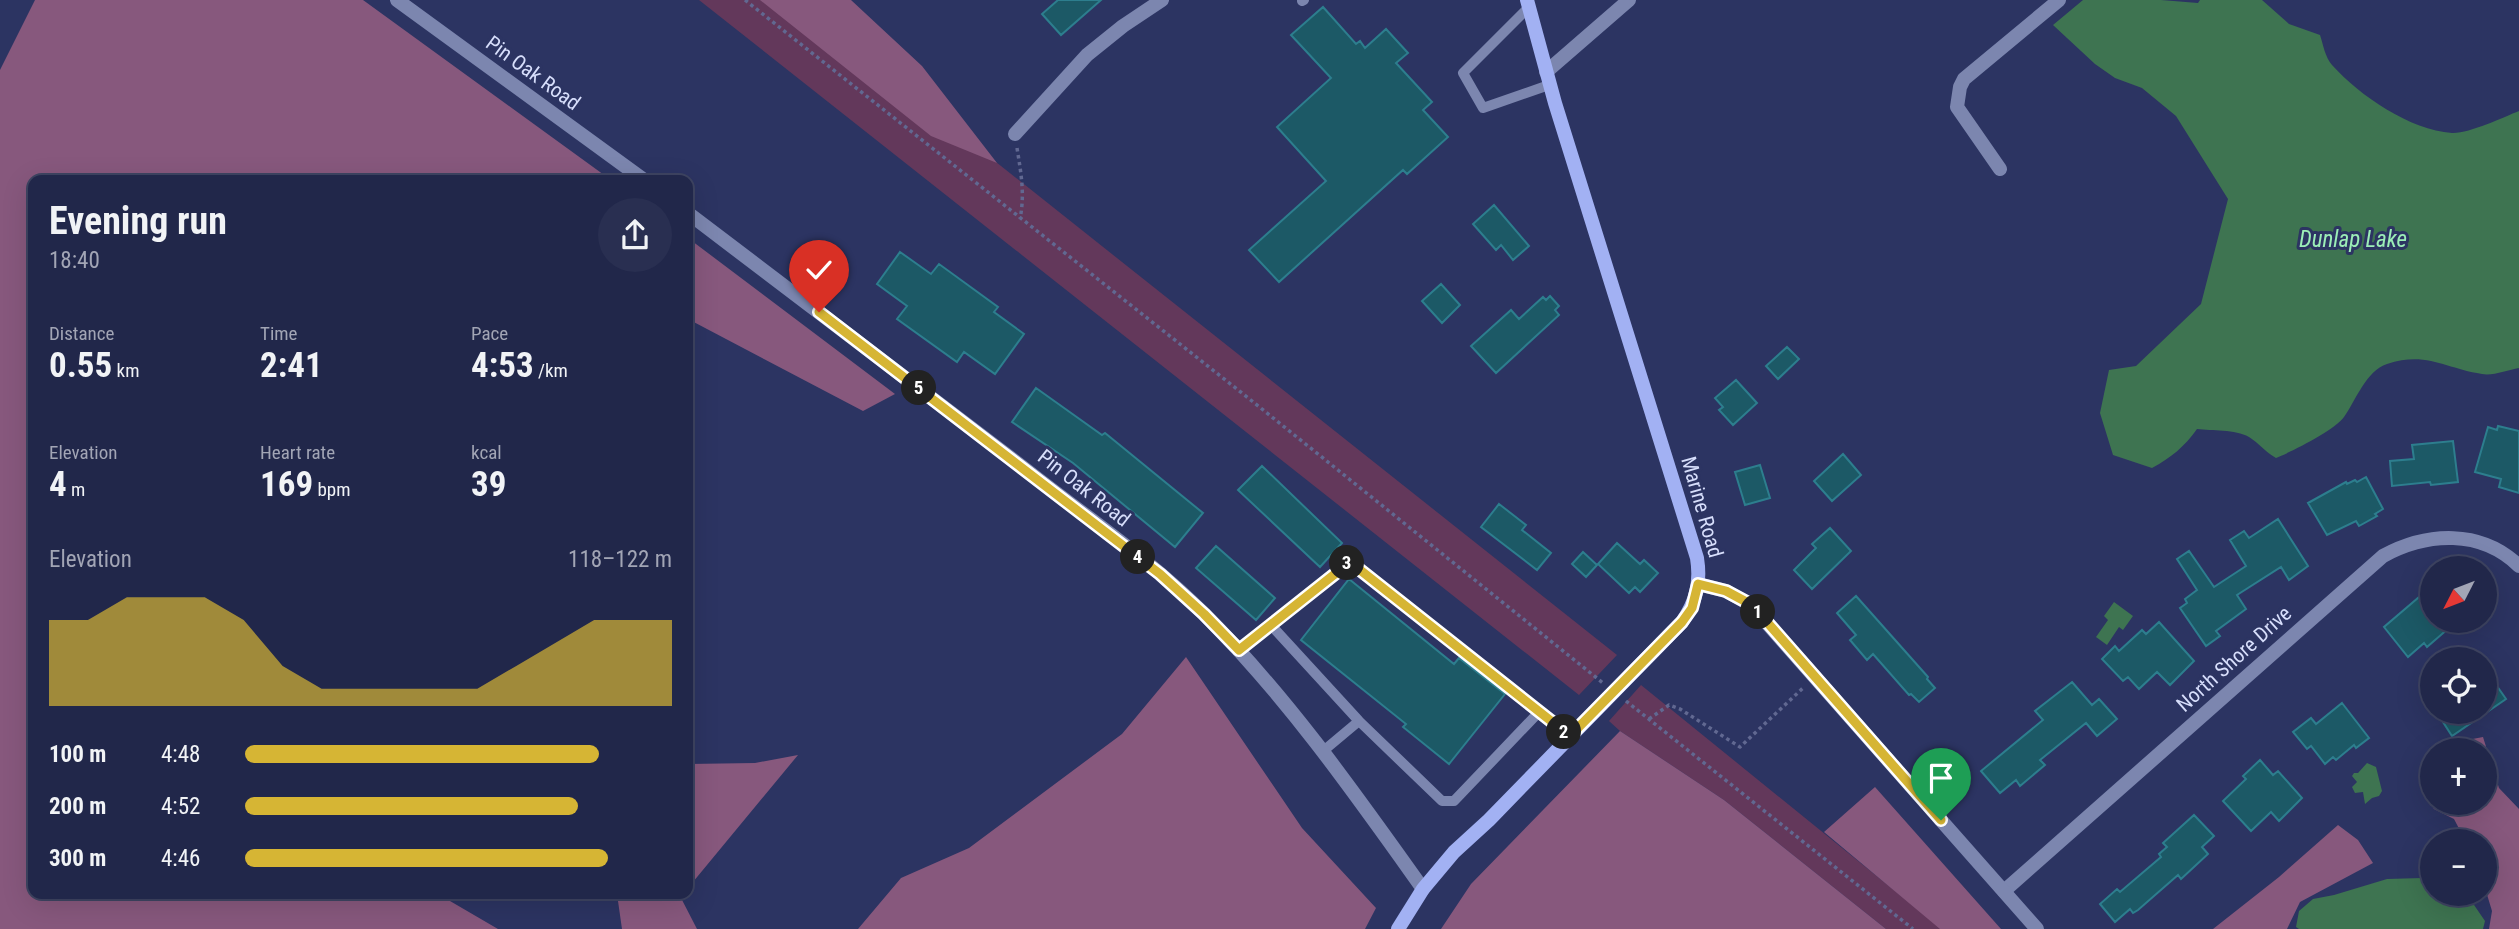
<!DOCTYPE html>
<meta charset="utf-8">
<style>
:root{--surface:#21274a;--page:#292f51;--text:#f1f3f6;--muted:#a2a5b5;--line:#3e4462;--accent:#d6b534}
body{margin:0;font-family:"Roboto Condensed",sans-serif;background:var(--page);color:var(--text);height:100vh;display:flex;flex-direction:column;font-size:26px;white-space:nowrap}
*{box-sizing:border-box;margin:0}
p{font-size:23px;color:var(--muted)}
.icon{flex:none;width:38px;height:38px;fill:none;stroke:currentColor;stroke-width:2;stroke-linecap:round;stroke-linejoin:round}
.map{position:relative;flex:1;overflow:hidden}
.side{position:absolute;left:28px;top:175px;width:665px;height:724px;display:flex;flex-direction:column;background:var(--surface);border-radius:14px;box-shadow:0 7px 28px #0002,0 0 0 2px var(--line)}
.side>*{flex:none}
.needle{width:46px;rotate:228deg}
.buttons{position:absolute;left:2420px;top:556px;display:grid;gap:14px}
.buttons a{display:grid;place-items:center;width:77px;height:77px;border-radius:50%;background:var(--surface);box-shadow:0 7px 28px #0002,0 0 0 2px var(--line);font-size:35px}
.pin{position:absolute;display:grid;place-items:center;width:60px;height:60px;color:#fff;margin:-72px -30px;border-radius:50% 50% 50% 0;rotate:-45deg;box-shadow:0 0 7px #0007}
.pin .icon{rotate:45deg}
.km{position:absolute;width:35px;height:35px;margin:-18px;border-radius:50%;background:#222;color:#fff;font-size:19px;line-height:35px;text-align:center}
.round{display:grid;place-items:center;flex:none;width:74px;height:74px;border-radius:37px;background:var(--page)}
.headline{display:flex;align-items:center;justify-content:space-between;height:119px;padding:0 21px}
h1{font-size:38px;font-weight:700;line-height:52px}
.stats{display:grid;grid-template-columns:repeat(3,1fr);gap:10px;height:119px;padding:7px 21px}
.stats div{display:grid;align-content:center}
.stats b{font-size:35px;font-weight:700}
.stats small{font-size:19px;font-weight:400}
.stats p{font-size:19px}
.chart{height:196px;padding:14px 21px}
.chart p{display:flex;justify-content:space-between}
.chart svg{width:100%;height:126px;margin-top:7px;fill:var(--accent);opacity:.7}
ul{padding:0 21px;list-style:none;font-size:23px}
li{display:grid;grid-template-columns:112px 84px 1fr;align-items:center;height:52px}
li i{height:18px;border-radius:9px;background:var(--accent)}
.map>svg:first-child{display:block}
.green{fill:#63385b}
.forest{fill:#87587d}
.water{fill:#3e7451}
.building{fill:#1c5966;stroke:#2d7e8e;stroke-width:2}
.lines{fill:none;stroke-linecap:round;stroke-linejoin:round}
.path{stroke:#616891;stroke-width:3.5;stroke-dasharray:3.5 3.5;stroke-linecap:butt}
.service{stroke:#7c86af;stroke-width:10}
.minor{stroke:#7c86af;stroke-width:14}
.tertiary{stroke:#7c86af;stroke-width:14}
.secondary{stroke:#a2b1f3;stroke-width:14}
.route-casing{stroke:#fff;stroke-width:14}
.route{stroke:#d6b534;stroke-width:9}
.labels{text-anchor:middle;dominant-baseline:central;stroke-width:6;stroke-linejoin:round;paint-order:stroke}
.street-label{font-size:21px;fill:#d7defb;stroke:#2c3462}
.water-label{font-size:23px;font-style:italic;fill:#9ceeb7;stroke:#2c3462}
</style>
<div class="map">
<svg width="2519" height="929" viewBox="0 0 2519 929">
<rect width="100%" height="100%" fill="#2c3462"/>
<path class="green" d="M699,0H792L1617,655L1579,695Z
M1641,685L1942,929H1886L1724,800L1620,731L1609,721Z"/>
<path class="forest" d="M35,0H363L611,180H33V894H438L498,929H0V70Z
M760,0H851L922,66L997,163L931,136Z
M688,238L895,394L863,411L688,319Z
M1186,657L1302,828L1376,908L1365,929H858L901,878L969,848L1122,734Z
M1620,731L1724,800L1886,929H1441L1471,884Z
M2483,737L2499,788L2519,809V929H2489L2492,911L2485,888V842H2466L2454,819L2434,809L2419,784L2432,767V803H2485V751H2450L2462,741Z
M798,755L688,888V764L755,763Z
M1875,787L2001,929H1940L1824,832Z
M2338,825L2358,840L2373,863L2300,902L2287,929H2213L2279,877Z
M617,894H683L681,898L697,929H622Z"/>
<path class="water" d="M2083,0H2161L2198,3L2200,0H2262L2289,24L2320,35C2323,44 2325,57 2332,65C2360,96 2410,130 2452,133C2468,134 2504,117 2519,111V368C2508,370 2493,376 2482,374C2446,369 2427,351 2387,364C2366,371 2356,400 2344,417C2335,430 2291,452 2276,458C2265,452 2259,443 2249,437C2235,429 2212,431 2197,429C2184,447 2172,457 2152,468L2113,455L2100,413L2109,370L2136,366L2201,304L2228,199L2176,116L2142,88L2115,78L2095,64L2053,25Z
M2114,602L2133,616L2123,630L2119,627L2107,645L2096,637L2108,620L2104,616Z
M2367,763L2376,767L2382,791L2379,796L2372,798L2365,804L2363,792L2355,793L2352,787L2357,782L2352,776L2354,773H2358Z
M2432,862V894H2471L2472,902L2485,921L2483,929H2299L2296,927L2299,911L2313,899L2334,895L2387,879L2422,878Z"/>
<path class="building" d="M1058,0H1101L1061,35L1042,14Z
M1323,7L1356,44L1360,41L1365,48L1386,29L1408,53L1396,63L1432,102L1423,110L1448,137L1407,174L1403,170L1279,282L1249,250L1326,181L1277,127L1331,78L1291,35Z
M1494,205L1529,246L1513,260L1501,245L1496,250L1473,224Z
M900,252L931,274L939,264L998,307L994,312L1024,334L995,374L964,352L957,362L897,319L907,306L877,284Z
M1441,284L1460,305L1442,323L1422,301Z
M1550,296L1559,306L1555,310L1559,315L1496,373L1471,346L1511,310L1519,319L1543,297L1546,300Z
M1787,347L1799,359L1778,379L1766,366Z
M1736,380L1757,403L1733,425L1719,410L1723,407L1715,398Z
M1036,388L1102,435L1105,433L1203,513L1175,547L1073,463L1012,422Z
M2498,426L2519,431V493L2499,487L2501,479L2475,472L2488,427L2497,430Z
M2453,441L2458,482L2431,485L2430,482L2392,486L2390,461L2414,459L2412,445Z
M1843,454L1861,475L1832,501L1814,481Z
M1760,465L1770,498L1745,505L1735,472Z
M1262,466L1342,543L1320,567L1238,490Z
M2366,477L2383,509L2375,514L2377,516L2359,526L2356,521L2327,535L2308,503L2346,482L2347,484L2355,480L2357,482Z
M1499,504L1526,525L1522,530L1551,553L1537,570L1481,527Z
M2278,519L2308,566L2289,580L2281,567L2237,595L2246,609L2216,631L2220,636L2206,646L2180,608L2187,603L2185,599L2197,590L2177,559L2189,551L2214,587L2246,566L2230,540L2244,531L2249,538Z
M1830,528L1851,551L1812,589L1794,570L1816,548L1812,544Z
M1617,543L1640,564L1644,560L1658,573L1640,592L1635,587L1629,593L1598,564Z
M1216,546L1275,598L1256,620L1196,568Z
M1583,552L1597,565L1586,577L1572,564Z
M1349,579L1454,664L1459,658L1505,694L1449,764L1403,727L1406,724L1301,640Z
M2432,586V621H2457L2427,647L2424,643L2408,657L2384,627Z
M1856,596L1928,677L1927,679L1935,688L1919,702L1911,694L1909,695L1873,654L1867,660L1850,640L1856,635L1837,613Z
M2159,622L2194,661L2170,685L2157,672L2139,689L2128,677L2123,681L2102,659L2115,646L2119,651L2142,630L2146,634Z
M2485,669L2506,699L2452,736L2443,722L2448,719L2443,712H2485Z
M2072,682L2092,705L2099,699L2117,719L2097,736L2086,723L2040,760L2045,765L2020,786L2016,780L2000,793L1981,771L2043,720L2035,711Z
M2342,703L2369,738L2356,748L2354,745L2336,760L2333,757L2325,764L2311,746L2307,749L2293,732L2311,718L2316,724Z
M2260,760L2273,775L2278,771L2302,798L2279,821L2271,812L2251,831L2223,801L2246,779L2243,776Z
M2194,815L2214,836L2202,847L2208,854L2181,879L2178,875L2138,910L2133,913L2130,909L2115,922L2100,904L2117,889L2120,892L2161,857L2159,854L2167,847L2163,843Z"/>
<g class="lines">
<path class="path" d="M745,0L1252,401L1603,683
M1017,148C1021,173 1025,194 1020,219
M1626,701L1913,929
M1649,719L1669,705L1680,709L1740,747L1803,688"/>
<path class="service" d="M1302,1L1304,0
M1529,7L1463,73L1483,108L1549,85
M1270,624L1359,721L1442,801H1454L1539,712
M1239,650L1350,562L1570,736
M1322,752L1359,721"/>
<path class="minor" d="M397,0L644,180
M1546,72L1629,0
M1015,134L1087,55L1123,26L1162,0
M2000,169L1957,107L1960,87L1964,79L2059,0
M688,213C802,299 916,385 1029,472C1089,519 1153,562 1206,616C1288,698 1356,795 1423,889
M2004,891L2383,556C2427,532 2481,529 2519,566"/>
<path class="tertiary" d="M1698,584L1726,591L1751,605L2037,929"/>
<path class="secondary" d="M1398,929L1423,889L1454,852L1489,820L1682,622C1696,602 1701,583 1697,558L1555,103L1527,0"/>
</g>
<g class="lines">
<defs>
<path id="route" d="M819,312L1160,574L1204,614L1239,650L1350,562L1570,736L1682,622L1692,608L1698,584L1726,591L1752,605L1941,820"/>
</defs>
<use href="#route" class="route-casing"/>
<use href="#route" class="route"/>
</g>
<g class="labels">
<g class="street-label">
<text transform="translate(533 73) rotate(36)">Pin Oak Road</text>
<text transform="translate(1084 488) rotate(38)">Pin Oak Road</text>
<text transform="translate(1702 507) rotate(74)">Marine Road</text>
<text transform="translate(2234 659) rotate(-42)">North Shore Drive</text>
</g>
<g class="water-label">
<text x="2353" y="239">Dunlap Lake</text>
</g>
</g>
</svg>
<div class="buttons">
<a><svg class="needle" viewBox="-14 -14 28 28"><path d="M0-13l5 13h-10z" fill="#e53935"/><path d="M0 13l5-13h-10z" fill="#a2a5b5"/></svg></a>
<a><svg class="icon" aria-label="locate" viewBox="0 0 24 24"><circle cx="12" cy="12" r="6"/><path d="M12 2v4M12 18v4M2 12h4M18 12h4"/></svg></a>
<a>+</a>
<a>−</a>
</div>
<div class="pin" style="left:1941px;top:820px;background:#1e9e55"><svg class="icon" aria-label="arrive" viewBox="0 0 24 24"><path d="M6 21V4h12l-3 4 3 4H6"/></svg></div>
<div class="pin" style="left:819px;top:312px;background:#d93025"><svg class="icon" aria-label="check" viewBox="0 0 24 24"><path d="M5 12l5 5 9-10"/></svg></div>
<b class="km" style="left:1758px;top:612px">1</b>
<b class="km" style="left:1564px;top:732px">2</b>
<b class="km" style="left:1347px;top:563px">3</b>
<b class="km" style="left:1138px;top:557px">4</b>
<b class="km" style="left:919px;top:388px">5</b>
<section class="side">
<div class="headline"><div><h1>Evening run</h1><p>18:40</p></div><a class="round"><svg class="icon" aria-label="share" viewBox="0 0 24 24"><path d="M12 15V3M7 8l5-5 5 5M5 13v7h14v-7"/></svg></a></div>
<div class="stats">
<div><p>Distance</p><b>0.55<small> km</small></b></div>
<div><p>Time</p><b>2:41</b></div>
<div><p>Pace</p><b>4:53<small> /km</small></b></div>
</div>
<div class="stats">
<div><p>Elevation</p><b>4<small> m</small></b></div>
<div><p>Heart rate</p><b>169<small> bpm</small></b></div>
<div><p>kcal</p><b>39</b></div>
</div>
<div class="chart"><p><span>Elevation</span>118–122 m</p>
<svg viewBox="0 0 160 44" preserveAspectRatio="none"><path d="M0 44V14L10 14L20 6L30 6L40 6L50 14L60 30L70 38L80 38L90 38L100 38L110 38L120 30L130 22L140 14L150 14L160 14V44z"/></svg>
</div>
<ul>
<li><b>100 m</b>4:48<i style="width:83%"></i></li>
<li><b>200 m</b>4:52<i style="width:78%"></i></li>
<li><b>300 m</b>4:46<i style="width:85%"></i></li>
</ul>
</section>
</div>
